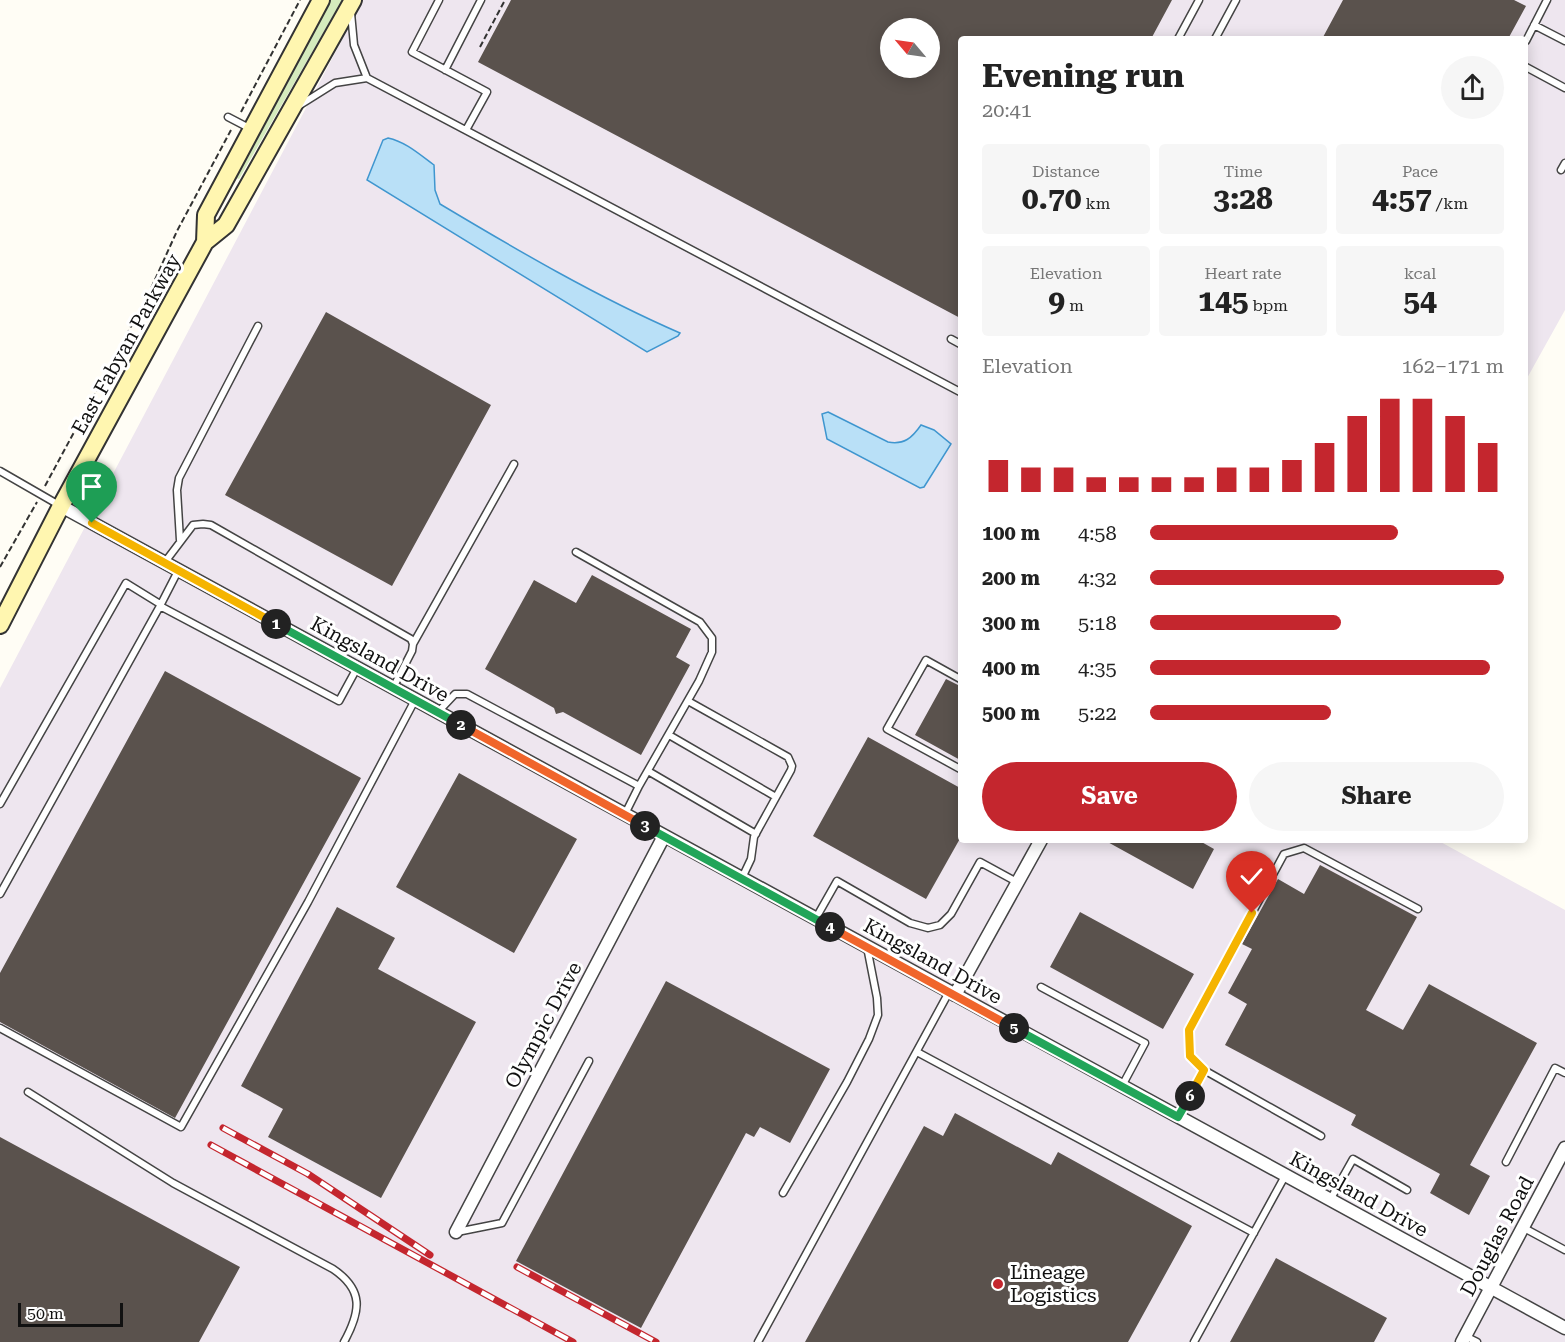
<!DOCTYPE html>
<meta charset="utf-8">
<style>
:root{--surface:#fff;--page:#f6f6f6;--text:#222;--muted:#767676;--accent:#c4262e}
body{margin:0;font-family:"Roboto Serif",serif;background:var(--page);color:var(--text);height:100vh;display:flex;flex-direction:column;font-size:22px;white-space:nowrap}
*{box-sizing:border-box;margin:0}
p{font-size:20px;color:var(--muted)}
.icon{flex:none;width:33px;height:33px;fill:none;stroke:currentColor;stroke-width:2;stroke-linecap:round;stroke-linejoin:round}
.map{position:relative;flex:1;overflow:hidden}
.details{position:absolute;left:958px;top:36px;width:570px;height:807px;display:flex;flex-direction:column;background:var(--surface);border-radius:6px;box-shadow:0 3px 15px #0003}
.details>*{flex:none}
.needle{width:39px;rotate:299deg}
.buttons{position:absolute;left:880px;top:18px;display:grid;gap:12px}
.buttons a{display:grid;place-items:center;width:60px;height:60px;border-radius:50%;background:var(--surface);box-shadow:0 3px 15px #0003;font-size:30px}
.scale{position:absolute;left:18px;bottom:15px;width:105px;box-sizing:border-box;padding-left:6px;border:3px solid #111;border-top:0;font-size:16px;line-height:21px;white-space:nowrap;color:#111;-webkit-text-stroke:4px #fff;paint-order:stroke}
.pin{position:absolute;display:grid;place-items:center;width:51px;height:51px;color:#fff;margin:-62px -26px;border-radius:50% 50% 50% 0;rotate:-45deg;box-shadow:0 0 6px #0007}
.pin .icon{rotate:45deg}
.km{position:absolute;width:30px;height:30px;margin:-15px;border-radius:50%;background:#222;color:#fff;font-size:16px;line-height:30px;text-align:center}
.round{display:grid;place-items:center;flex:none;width:63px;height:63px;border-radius:32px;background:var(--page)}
.summary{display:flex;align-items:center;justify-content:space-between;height:102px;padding:0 24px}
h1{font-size:33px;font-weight:700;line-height:45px}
.metrics{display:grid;grid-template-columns:repeat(3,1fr);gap:9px;height:102px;padding:6px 24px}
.metrics div{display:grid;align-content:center;border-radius:6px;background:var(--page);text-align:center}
.metrics b{font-size:30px;font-weight:700}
.metrics small{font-size:16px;font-weight:400}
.metrics p{font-size:16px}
.chart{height:168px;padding:12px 24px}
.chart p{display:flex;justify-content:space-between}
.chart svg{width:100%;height:108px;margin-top:6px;stroke:var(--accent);stroke-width:6}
.action{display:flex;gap:12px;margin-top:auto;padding:12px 24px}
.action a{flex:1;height:69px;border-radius:36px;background:var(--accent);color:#fff;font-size:24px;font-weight:700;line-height:69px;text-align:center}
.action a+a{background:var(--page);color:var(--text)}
ul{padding:0 24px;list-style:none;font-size:20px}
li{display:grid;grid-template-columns:96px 72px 1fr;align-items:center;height:45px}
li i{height:15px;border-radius:8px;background:var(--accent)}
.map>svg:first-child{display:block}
.industrial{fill:#eee6ef;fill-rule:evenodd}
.green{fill:#d5ebbd}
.water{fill:#b9e0f7;stroke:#3f96cf;stroke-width:1.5}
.building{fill:#5a524d;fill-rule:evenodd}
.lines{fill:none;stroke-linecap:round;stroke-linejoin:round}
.service-casing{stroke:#444;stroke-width:9}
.minor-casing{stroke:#444;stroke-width:15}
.secondary-casing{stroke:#333;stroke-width:20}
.path{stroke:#333;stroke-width:2;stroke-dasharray:6 3;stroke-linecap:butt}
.service{stroke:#fff;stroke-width:6}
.minor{stroke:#fff;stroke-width:12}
.secondary{stroke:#fff6b0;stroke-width:16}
.rail-casing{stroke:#c4262e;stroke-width:7}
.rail{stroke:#fff;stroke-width:4.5;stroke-dasharray:14;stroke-linecap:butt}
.split-1-casing{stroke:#fff;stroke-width:12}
.split-2-casing{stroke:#fff;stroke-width:12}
.split-3-casing{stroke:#fff;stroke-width:12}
.split-4-casing{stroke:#fff;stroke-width:12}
.split-5-casing{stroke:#fff;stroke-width:12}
.split-6-casing{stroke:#fff;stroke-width:12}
.split-7-casing{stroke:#fff;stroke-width:12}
.split-1{stroke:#f5b400;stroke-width:8}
.split-2{stroke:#22a559;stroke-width:8}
.split-3{stroke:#f0652b;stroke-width:8}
.split-4{stroke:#22a559;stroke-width:8}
.split-5{stroke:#f0652b;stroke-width:8}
.split-6{stroke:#22a559;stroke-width:8}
.split-7{stroke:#f5b400;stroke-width:8}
.poi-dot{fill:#c4262e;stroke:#fff;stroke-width:2}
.labels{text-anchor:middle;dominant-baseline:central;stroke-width:6;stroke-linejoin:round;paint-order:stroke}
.street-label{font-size:20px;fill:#111;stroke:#fff}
.poi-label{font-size:20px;fill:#111;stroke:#fff;text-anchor:start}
</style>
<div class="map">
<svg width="1565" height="1342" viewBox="0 0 1565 1342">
<rect width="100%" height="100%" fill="#fffdf5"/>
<path class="industrial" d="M363,0H1565V310L1526,380V39H962V840H1437L1565,910V1342H0V688ZM891,28H930V68H891Z"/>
<path class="green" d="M331,0H342L239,179L236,178Z"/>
<path class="water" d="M388,138C406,142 419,154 434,165L435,190L440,204C517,250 597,297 680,333L678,336L647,352L367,180L383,140Z
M828,412L888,442C904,445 912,438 921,425L934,430L951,444L924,487L920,488L827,439L822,414Z"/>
<path class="building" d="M511,0H1172L1151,39H962V319L478,62ZM891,28H930V68H891Z
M1343,0H1514L1526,6L1508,39H1322Z
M326,312L491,405L392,586L225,495Z
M592,575L691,629L676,657L690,665L641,755L563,712L556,714L554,708L485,669L534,580L576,603Z
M165,671L361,778L175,1118L0,1022V973Z
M946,679L962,687V761L915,735Z
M868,737L962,789V835L926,899L813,836Z
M459,773L577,839L514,953L396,887Z
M1104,840H1198L1214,849L1193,889Z
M1320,865L1417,917L1366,1010L1403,1030L1429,984L1537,1043L1470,1165L1490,1176L1469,1215L1430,1193L1440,1174L1351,1125L1356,1115L1225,1045L1247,1004L1228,993L1252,949L1242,944L1278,879L1304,894Z
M337,907L395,938L378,969L476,1022L381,1198L268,1137L283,1109L241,1086Z
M1080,912L1194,974L1163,1029L1050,967Z
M666,981L830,1069L790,1143L760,1127L754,1137L746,1133L641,1328L516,1261Z
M955,1113L1051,1165L1058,1152L1192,1226L1128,1342H805L924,1126L943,1136Z
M0,1137L240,1267L199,1342H0Z
M1276,1258L1387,1318L1374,1342H1230Z"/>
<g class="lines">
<defs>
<path id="service" d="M439,0L412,52L487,92L466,130
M351,13L354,45L367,78L962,393
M1534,25L1565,41
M1178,39L1199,0
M1215,39L1236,0
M1526,41L1547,0
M1526,67L1565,88
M445,70L481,0
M300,105L335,83L367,78
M228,117L251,129
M1561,170L1565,163
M951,339L962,345
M0,471L59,505
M180,540L177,490L179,478L258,326
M165,562L193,525L203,524L211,525L411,639L413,644L412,651L393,688
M178,571L160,606L339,701L357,668
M413,644L514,464
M962,680L926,660L887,729L962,770
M688,701L788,757L792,766L791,770L754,837L751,859L742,878
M438,712L455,694H467L639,786L699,681L712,652V638L700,622L576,552
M669,735L776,797
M648,771L756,834
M0,804L126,583L160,604
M625,814L639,786
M0,894L160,606
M816,918L837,881L910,923L928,928L940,925L951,914L980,862L1017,882
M1041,987L1145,1043L1122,1086
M0,1028L181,1127L308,902L415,700
M917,1052L1254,1233
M1204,1070L1190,1056L1189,1030L1284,854L1304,848L1418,909
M28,1092L173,1183L333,1269C364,1290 361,1311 344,1342
M1178,1117L1204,1070L1321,1136
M1506,1162L1555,1068L1565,1073
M783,1193L847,1082L869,1039L878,1015L877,998L867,947
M1330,1200L1353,1159L1407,1190
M1524,1228L1565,1250
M457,1232L502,1223L589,1061
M1465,1336L1477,1342
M758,1342L949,992
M1194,1342L1285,1176"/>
<path id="minor" d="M61,506L1565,1328
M955,995L1041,840
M456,1232L664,836
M1462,1342L1565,1148"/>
<path id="secondary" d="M205,242L206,215L321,0
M0,625L61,506L205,242L226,225L353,0"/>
</defs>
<use href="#service" class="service-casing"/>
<use href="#minor" class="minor-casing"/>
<use href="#secondary" class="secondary-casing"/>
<path class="path" d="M480,47L505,0
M241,112L300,0
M45,486L148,295L177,231L231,130
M0,567L37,502"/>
<use href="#service" class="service"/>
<use href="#minor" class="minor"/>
<use href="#secondary" class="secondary"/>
<defs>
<path id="rail" d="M223,1128L308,1174L430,1255
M211,1145L573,1342
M517,1267L656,1342"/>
</defs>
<use href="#rail" class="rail-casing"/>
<use href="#rail" class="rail"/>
</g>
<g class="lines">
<defs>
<path id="split-1" d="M92,523L276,624"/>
<path id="split-2" d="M276,624L461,725"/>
<path id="split-3" d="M461,725L645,826"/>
<path id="split-4" d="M645,826L830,927"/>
<path id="split-5" d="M830,927L1014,1028"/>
<path id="split-6" d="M1014,1028L1178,1117L1190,1096"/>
<path id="split-7" d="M1190,1096L1204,1070L1190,1056L1189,1030L1252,913"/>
</defs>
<use href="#split-1" class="split-1-casing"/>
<use href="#split-2" class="split-2-casing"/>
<use href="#split-3" class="split-3-casing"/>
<use href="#split-4" class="split-4-casing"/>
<use href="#split-5" class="split-5-casing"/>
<use href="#split-6" class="split-6-casing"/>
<use href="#split-7" class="split-7-casing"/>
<use href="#split-1" class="split-1"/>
<use href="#split-2" class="split-2"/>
<use href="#split-3" class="split-3"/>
<use href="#split-4" class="split-4"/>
<use href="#split-5" class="split-5"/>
<use href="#split-6" class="split-6"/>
<use href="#split-7" class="split-7"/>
</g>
<circle class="poi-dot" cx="998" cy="1284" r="6"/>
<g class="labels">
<g class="street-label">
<text transform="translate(126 344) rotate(-61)">East Fabyan Parkway</text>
<text transform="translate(380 659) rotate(29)">Kingsland Drive</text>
<text transform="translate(933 961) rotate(29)">Kingsland Drive</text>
<text transform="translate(543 1025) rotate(-62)">Olympic Drive</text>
<text transform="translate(1359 1194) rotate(29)">Kingsland Drive</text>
<text transform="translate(1497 1236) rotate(-62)">Douglas Road</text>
</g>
<g class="poi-label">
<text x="1010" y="1272">Lineage<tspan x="1010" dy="23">Logistics</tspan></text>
</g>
</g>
</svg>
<div class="buttons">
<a><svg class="needle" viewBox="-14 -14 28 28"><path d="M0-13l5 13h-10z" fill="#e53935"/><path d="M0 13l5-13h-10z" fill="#767676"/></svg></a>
</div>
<div class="scale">50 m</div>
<div class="pin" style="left:92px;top:523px;background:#1e9e55"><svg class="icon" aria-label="arrive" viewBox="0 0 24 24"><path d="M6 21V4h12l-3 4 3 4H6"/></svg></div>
<div class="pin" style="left:1252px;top:913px;background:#d93025"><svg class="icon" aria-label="check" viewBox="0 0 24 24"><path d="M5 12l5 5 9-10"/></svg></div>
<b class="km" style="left:276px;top:624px">1</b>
<b class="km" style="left:461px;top:725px">2</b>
<b class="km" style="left:645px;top:826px">3</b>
<b class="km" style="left:830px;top:927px">4</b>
<b class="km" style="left:1014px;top:1028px">5</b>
<b class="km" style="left:1190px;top:1096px">6</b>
<section class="details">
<div class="summary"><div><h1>Evening run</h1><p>20:41</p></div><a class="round"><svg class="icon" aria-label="share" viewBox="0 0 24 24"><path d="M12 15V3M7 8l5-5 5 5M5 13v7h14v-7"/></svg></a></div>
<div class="metrics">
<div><p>Distance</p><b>0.70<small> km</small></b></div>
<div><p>Time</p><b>3:28</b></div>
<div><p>Pace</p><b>4:57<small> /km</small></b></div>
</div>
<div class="metrics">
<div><p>Elevation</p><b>9<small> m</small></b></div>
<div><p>Heart rate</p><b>145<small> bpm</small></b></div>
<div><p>kcal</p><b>54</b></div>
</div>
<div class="chart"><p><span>Elevation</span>162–171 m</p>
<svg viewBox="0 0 160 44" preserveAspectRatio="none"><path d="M5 44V31M15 44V34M25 44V34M35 44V38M45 44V38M55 44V38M65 44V38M75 44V34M85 44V34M95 44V31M105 44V24M115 44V13M125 44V6M135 44V6M145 44V13M155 44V24"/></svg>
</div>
<ul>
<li><b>100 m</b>4:58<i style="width:70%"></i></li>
<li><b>200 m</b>4:32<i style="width:100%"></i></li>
<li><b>300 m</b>5:18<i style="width:54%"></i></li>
<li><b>400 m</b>4:35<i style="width:96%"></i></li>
<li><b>500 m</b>5:22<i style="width:51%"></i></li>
</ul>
<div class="action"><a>Save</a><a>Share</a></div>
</section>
</div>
